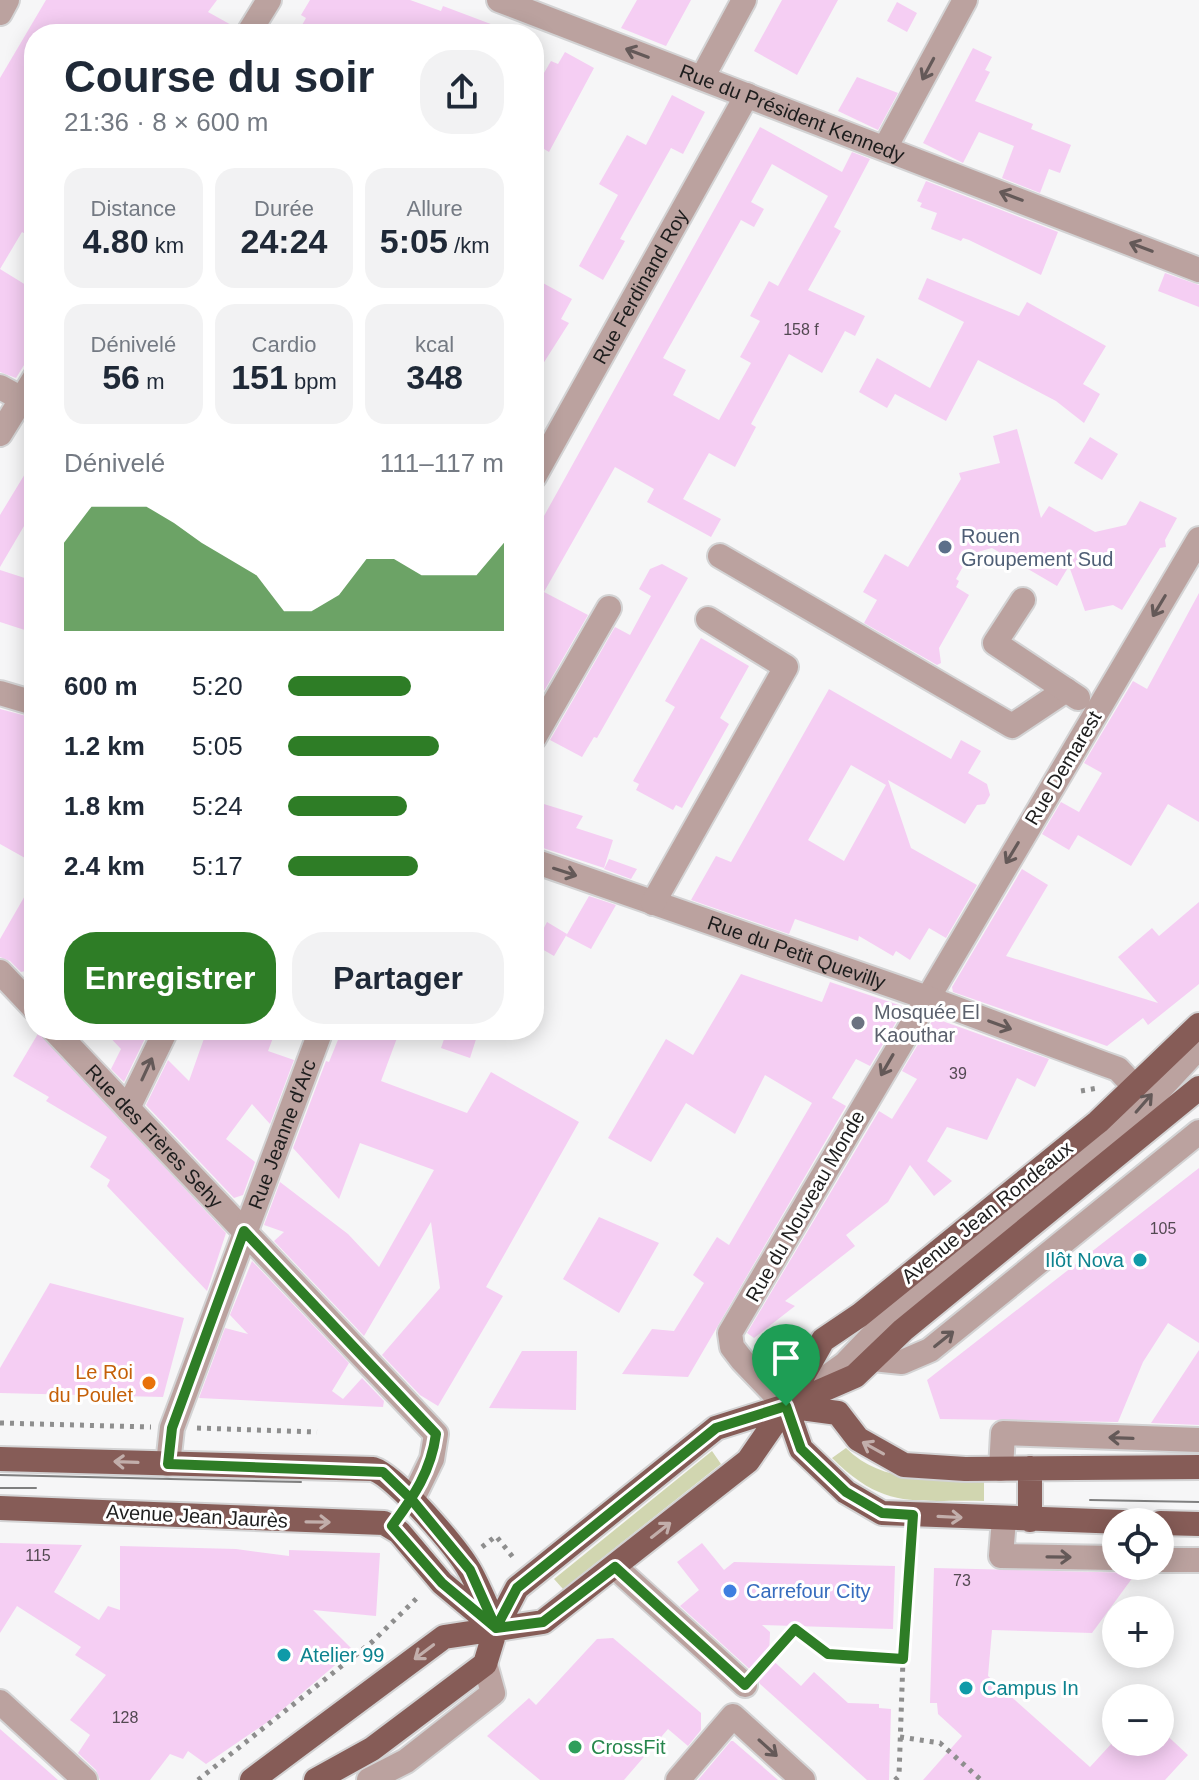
<!DOCTYPE html>
<html lang="fr">
<meta charset="utf-8">
<style>
:root{--surface:#fff;--page:#f2f2f3;--text:#1f2937;--muted:#747a83;--accent:#2e7d26}
body{margin:0;font-family:Helvetica,sans-serif;background:var(--page);color:var(--text);height:100vh;display:flex;flex-direction:column;font-size:30px;white-space:nowrap}
*{box-sizing:border-box;margin:0}
p{font-size:26px;color:var(--muted)}
.icon{flex:none;width:44px;height:44px;fill:none;stroke:currentColor;stroke-width:2;stroke-linecap:round;stroke-linejoin:round}
.map{position:relative;flex:1;overflow:hidden}
.sheet{position:absolute;left:24px;top:24px;width:520px;height:1016px;display:flex;flex-direction:column;background:var(--surface);border-radius:32px;box-shadow:0 4px 20px #0003}
.sheet>*{flex:none}
.buttons{position:absolute;left:1102px;top:1508px;display:grid;gap:16px}
.buttons a{display:grid;place-items:center;width:72px;height:72px;border-radius:50%;background:var(--surface);box-shadow:0 4px 20px #0003;font-size:40px}
.pin{position:absolute;display:grid;place-items:center;width:68px;height:68px;color:#fff;margin:-82px -34px;border-radius:50% 50% 50% 0;rotate:-45deg;box-shadow:0 0 8px #0007}
.pin .icon{rotate:45deg}
.round{display:grid;place-items:center;flex:none;width:84px;height:84px;border-radius:32px;background:var(--page)}
.overview{display:flex;align-items:center;justify-content:space-between;height:136px;padding:0 40px}
h1{font-size:44px;font-weight:700;line-height:60px}
.metrics{display:grid;grid-template-columns:repeat(3,1fr);gap:12px;height:136px;padding:8px 40px}
.metrics div{display:grid;align-content:center;border-radius:20px;background:var(--page);text-align:center}
.metrics b{font-size:34px;font-weight:700}
.metrics small{font-size:22px;font-weight:400}
.metrics p{font-size:22px}
.chart{height:224px;padding:16px 40px}
.chart p{display:flex;justify-content:space-between}
.chart svg{width:100%;height:144px;margin-top:8px;fill:var(--accent);opacity:.7}
.cta{display:flex;gap:16px;margin-top:auto;padding:16px 40px}
.cta a{flex:1;height:92px;border-radius:32px;background:var(--accent);color:#fff;font-size:32px;font-weight:700;line-height:92px;text-align:center}
.cta a+a{background:var(--page);color:var(--text)}
ul{padding:0 40px;list-style:none;font-size:26px}
li{display:grid;grid-template-columns:128px 96px 1fr;align-items:center;height:60px}
li i{height:20px;border-radius:10px;background:var(--accent)}
.map>svg:first-child{display:block}
.green{fill:#d1d6b0}
.building{fill:#f5cef3;fill-rule:evenodd}
.lines{fill:none;stroke-linecap:round;stroke-linejoin:round}
.minor-casing{stroke:#d3d3d4;stroke-width:28}
.major-casing{stroke:#d3d3d4;stroke-width:28}
.path{stroke:#8e8e8e;stroke-width:5;stroke-dasharray:4 6;stroke-linecap:butt}
.minor{stroke:#bba29f;stroke-width:24}
.major{stroke:#865c57;stroke-width:24}
.tram{stroke:#7f7f7f;stroke-width:2}
.oneway{stroke:#645958}
.oneway2{stroke:#c2aeab}
.route-casing{stroke:#fff;stroke-width:16}
.route{stroke:#2e7d26;stroke-width:10}
.service-dot{fill:#5c6f8a;stroke:#fff;stroke-width:3}
.worship-dot{fill:#6b7280;stroke:#fff;stroke-width:3}
.culture-dot{fill:#0f9aa8;stroke:#fff;stroke-width:3}
.food-dot{fill:#e8710a;stroke:#fff;stroke-width:3}
.shop-dot{fill:#3f7fe0;stroke:#fff;stroke-width:3}
.leisure-dot{fill:#2e9e5b;stroke:#fff;stroke-width:3}
.labels{text-anchor:middle;dominant-baseline:central;stroke-width:6;stroke-linejoin:round;paint-order:stroke}
.number-label{font-size:16px;fill:#534952}
.street-label{font-size:20px;fill:#1d1d1d;stroke:#fff}
.service-label{font-size:20px;fill:#4e5e75;stroke:#fff;text-anchor:start}
.worship-label{font-size:20px;fill:#5b616d;stroke:#fff;text-anchor:start}
.culture-label{font-size:20px;fill:#0d838f;stroke:#fff;text-anchor:start}
.food-label{font-size:20px;fill:#c56008;stroke:#fff;text-anchor:end}
.shop-label{font-size:20px;fill:#366cbe;stroke:#fff;text-anchor:start}
.leisure-label{font-size:20px;fill:#27864d;stroke:#fff;text-anchor:start}
</style>
<div class="map">
<svg width="1199" height="1780" viewBox="0 0 1199 1780">
<rect width="100%" height="100%" fill="#f6f6f7"/>
<path class="green" d="M846,1448C883,1485 935,1478 984,1480V1501C914,1499 885,1511 832,1458Z
M712,1451L721,1464L563,1589L554,1579Z"/>
<path class="building" d="M46,0H217L208,12L235,27L233,34H34V239L22,232L0,269L34,290V349L16,378L0,372V78Z
M310,0H410L441,11L443,6L512,32L297,34L306,18L301,15Z
M637,0H691L666,46L621,28Z
M782,0H838L797,75L754,51Z
M897,2L917,13L907,32L887,21Z
M973,48L992,57L985,70L990,72L975,101L1033,124L1031,129L1071,145L1060,173L1049,169L1040,193L1002,178L1014,146L979,132L963,163L923,143Z
M565,52L594,68L549,152L534,143V90L551,61L558,64Z
M857,77L898,93L878,130L838,111Z
M672,95L705,112L683,154L671,148L620,239L625,241L603,280L579,266L618,195L599,184L627,135L646,145Z
M760,127L842,172L852,152L870,159L834,227L841,231L808,290L865,316L855,336L845,331L822,373L789,354L751,424L756,427L735,467L709,453L683,499L721,519L711,537L647,502L654,489L615,467L544,592L588,615L540,698L534,694V534ZM772,164L828,196L778,286L769,281L750,316L760,321L740,357L751,363L719,420L673,395L686,370L663,358L741,220L754,227L764,209L751,202Z
M926,181L1058,232L1041,275L969,240L963,238L961,241L931,229L937,213L920,207L922,203L917,201Z
M1165,273L1199,285V307L1158,291Z
M927,278L1019,316L1027,302L1106,346L1083,384L1100,394L1084,423L1056,401L978,360L946,421L895,394L887,408L859,392L877,358L930,388L964,322L918,299Z
M543,283L572,299L561,319L569,323L534,378V301Z
M1017,429L1041,518L1049,506L1095,532L1126,525L1140,501L1177,518L1165,540L1166,547L1160,548L1122,610L1113,605L1085,611L1069,566L1057,586L992,548L970,554L956,579L959,581L956,587L969,595L939,648L941,663L937,665L864,623L877,600L863,592L885,554L908,567L961,479L959,473L1000,463L993,436Z
M1090,437L1118,454L1102,480L1074,463Z
M34,459V509L0,567V515Z
M662,564L688,578L597,738L594,737L582,757L550,740L615,627L630,635L651,596L639,589L650,569Z
M0,570L34,581V633L0,622Z
M1199,593V822L1168,804L1131,866L1078,835L1069,850L1042,834L1061,802L1079,812L1102,773L1084,763L1133,681L1147,689Z
M701,638L749,666L720,718L729,724L682,808L676,805L673,810L636,790L639,784L633,781L675,707L665,701Z
M829,689L951,759L961,740L981,751L968,773L987,784L990,795L985,804L977,805L965,824L888,780L911,848L977,885L946,938L929,928L910,960L896,951L893,956L859,936L858,941L795,919L789,934L691,900L716,856L731,862ZM851,765L886,785L844,861L808,840Z
M0,709L34,718V863L0,844Z
M534,801L583,816L576,828L613,840L604,868L534,845Z
M609,859L637,869L631,879L604,869Z
M1022,869L1048,885L1006,956L1158,1003L1118,957L1152,928L1159,936L1199,902V984L1148,1025L1143,1018L1107,1046L953,992L952,987Z
M34,880V944L27,955L34,960V969L21,972L10,961L0,957V939Z
M589,896L616,905L591,949L566,936Z
M547,922L567,934L554,956L535,945Z
M741,974L822,1002L830,982L905,1007L870,1066L856,1059L832,1098L846,1106L688,1377L622,1374L652,1329L674,1331L704,1283L693,1275L717,1237L729,1245L812,1103L765,1075L735,1134L686,1103L651,1162L608,1138L666,1039L693,1055Z
M934,1018L1049,1059L1035,1087L1017,1078L987,1140L947,1127L927,1161L952,1181L934,1196L910,1165L888,1202L846,1235L855,1246L785,1301L795,1306L754,1338L747,1333L879,1111L892,1119L917,1079L902,1071Z
M103,1030H149L124,1082L111,1069L121,1049Z
M207,1030H276L268,1051L294,1060L270,1124L252,1104L226,1139L255,1162L243,1195L234,1198L146,1105L168,1060L189,1081Z
M342,1030H400L381,1081L467,1113L491,1072L579,1122L486,1287L503,1296L438,1406L420,1395L382,1355L440,1288L431,1222L364,1336L274,1241L284,1232L264,1225L280,1182L348,1234L379,1267L434,1170L360,1143L339,1199L293,1148L326,1061L329,1062Z
M447,1030H479L470,1058L441,1048Z
M39,1032L226,1233L207,1291L107,1186L110,1180L90,1167L107,1137L46,1101L49,1097L13,1076Z
M1199,1168V1343L1168,1323L1143,1362L1118,1422L940,1419L927,1380Z
M599,1217L659,1243L619,1313L563,1279Z
M252,1261L349,1363L332,1391L343,1399L362,1378L384,1401L383,1407L199,1398L225,1328L248,1334L230,1315Z
M50,1283L184,1318L163,1397L0,1393V1368Z
M1199,1350V1425L1151,1423Z
M522,1351H577L576,1410L489,1408Z
M0,1543L82,1545L54,1592L99,1620L108,1606L120,1610V1546L236,1549L289,1556V1550L380,1553L376,1616L313,1610L353,1650L269,1721L206,1764L188,1751L183,1759L170,1754L150,1780H100L96,1770L78,1753L90,1735L70,1720L106,1675L75,1655L81,1647L17,1606L0,1633Z
M702,1543L724,1570L734,1562L895,1566L893,1629L762,1625L770,1632L769,1657L801,1686L814,1672L848,1703L879,1704V1708L891,1709L889,1780H867L760,1684L755,1674L680,1606L699,1590L677,1562Z
M934,1568L1136,1573L1092,1633L992,1630L988,1676L1090,1767L1113,1742H1160V1729L1188,1755L1165,1780H923L962,1736L938,1714L937,1703H930Z
M613,1638L701,1713V1730L688,1746L668,1729L624,1780H540L487,1736L529,1698L536,1705L597,1639Z
M0,1729L58,1780H63H0Z
M731,1741H733L778,1780H698Z"/>
<g class="lines">
<defs>
<g id="minor">
<path id="s1" d="M499,0L1199,270"/>
<path d="M0,13L7,0"/>
<path d="M248,34L269,0"/>
<path d="M702,78L744,0"/>
<path d="M885,148L965,0"/>
<path d="M0,387L22,399"/>
<path d="M0,434L34,379"/>
<path id="s2" d="M534,477L747,95"/>
<path d="M1199,539L730,1333L732,1347L742,1360L786,1406L845,1364L891,1316L1110,1143L1199,1047"/>
<path d="M720,556L1012,726L1066,690"/>
<path d="M1023,600L995,643L1078,698"/>
<path d="M0,693L34,703"/>
<path d="M534,738L609,608"/>
<path id="s3" d="M534,861L922,996L1104,1064L1118,1069L1133,1085"/>
<path d="M653,903L786,667L708,619"/>
<path d="M0,972L34,1008"/>
<path id="s4" d="M54,1030L436,1434L432,1459L412,1500"/>
<path d="M128,1108L166,1030"/>
<path d="M873,1359L902,1362L930,1350L1199,1132"/>
<path id="s5" d="M168,1464L172,1428L321,1030"/>
<path d="M1001,1469L1003,1433L1199,1440"/>
<path d="M1004,1519L1001,1556L1116,1558"/>
<path d="M1160,1560H1199"/>
<path d="M615,1567L745,1685"/>
<path d="M0,1702L85,1780"/>
<path d="M369,1780L406,1761L493,1693L485,1664"/>
<path d="M678,1780L733,1716L803,1780"/>
</g>
<path id="major" d="M786,1406L838,1413L858,1439L904,1465L965,1469L1199,1467
M786,1406L801,1449L846,1492L882,1513L1123,1522
M0,1459L373,1469C396,1476 457,1548 470,1571C480,1589 488,1609 496,1628
M1030,1468V1520
M0,1508L384,1523L399,1532L442,1583L491,1624
M1160,1523L1199,1524
M252,1780L444,1637L543,1622L748,1461L786,1406L823,1340L860,1315L1098,1122L1199,1025
M316,1780L372,1749L485,1664L496,1628L517,1588L716,1428L786,1406L855,1376L903,1330L1199,1088"/>
</defs>
<use href="#minor" class="minor-casing"/>
<use href="#major" class="major-casing"/>
<path class="path" d="M1081,1091L1098,1088
M0,1423L151,1427
M197,1428L317,1432
M482,1547L496,1536L516,1561
M761,1668L795,1629L828,1654L903,1659L911,1537
M900,1737L940,1743L981,1780
M198,1780L372,1642L420,1595
M895,1780L899,1776L903,1659"/>
<use href="#minor" class="minor"/>
<use href="#major" class="major"/>
<path class="tram" d="M0,1475L301,1482
M0,1488H36
M1090,1500L1199,1502"/>
</g>
<defs><path id="oneway-shaft" d="M-6 0H5M1.5-3L5.5 0L1.5 3" fill="none" stroke-width="1.6" stroke-linecap="round" stroke-linejoin="round" transform="scale(2)"/></defs>
<g class="oneway">
<use href="#oneway-shaft" transform="translate(637 53) rotate(-159)"/>
<use href="#oneway-shaft" transform="translate(928 69) rotate(118)"/>
<use href="#oneway-shaft" transform="translate(1011 196) rotate(-159)"/>
<use href="#oneway-shaft" transform="translate(1141 247) rotate(-159)"/>
<use href="#oneway-shaft" transform="translate(1159 606) rotate(121)"/>
<use href="#oneway-shaft" transform="translate(1012 853) rotate(121)"/>
<use href="#oneway-shaft" transform="translate(565 872) rotate(18)"/>
<use href="#oneway-shaft" transform="translate(1000 1025) rotate(20)"/>
<use href="#oneway-shaft" transform="translate(887 1065) rotate(120)"/>
<use href="#oneway-shaft" transform="translate(147 1069) rotate(-65)"/>
<use href="#oneway-shaft" transform="translate(1144 1103) rotate(-49)"/>
<use href="#oneway-shaft" transform="translate(944 1339) rotate(-39)"/>
<use href="#oneway-shaft" transform="translate(1121 1438) rotate(-178)"/>
<use href="#oneway-shaft" transform="translate(1059 1557) rotate(1)"/>
<use href="#oneway-shaft" transform="translate(768 1748) rotate(42)"/>
</g>
<g class="oneway2">
<use href="#oneway-shaft" transform="translate(873 1448) rotate(-151)"/>
<use href="#oneway-shaft" transform="translate(126 1462) rotate(-178)"/>
<use href="#oneway-shaft" transform="translate(950 1517) rotate(3)"/>
<use href="#oneway-shaft" transform="translate(318 1522) rotate(1)"/>
<use href="#oneway-shaft" transform="translate(661 1530) rotate(-38)"/>
<use href="#oneway-shaft" transform="translate(424 1652) rotate(143)"/>
</g>
<g class="lines">
<defs>
<path id="route" d="M786,1406L716,1428L517,1588L496,1628L470,1570L412,1500L383,1472L168,1464L172,1428L244,1231L436,1434C431,1471 414,1496 392,1526L442,1583L496,1628L543,1622L615,1567L745,1685L795,1629L828,1654L903,1659L913,1515L882,1513L846,1492L801,1449L786,1406"/>
</defs>
<use href="#route" class="route-casing"/>
<use href="#route" class="route"/>
</g>
<circle class="service-dot" cx="945" cy="547" r="8"/>
<circle class="worship-dot" cx="858" cy="1023" r="8"/>
<g class="culture-dot">
<circle cx="1140" cy="1260" r="8"/>
<circle cx="284" cy="1655" r="8"/>
<circle cx="966" cy="1688" r="8"/>
</g>
<circle class="food-dot" cx="149" cy="1383" r="8"/>
<circle class="shop-dot" cx="730" cy="1591" r="8"/>
<circle class="leisure-dot" cx="575" cy="1747" r="8"/>
<g class="labels">
<g class="number-label">
<text x="801" y="329">158 f</text>
<text x="958" y="1073">39</text>
<text x="1163" y="1228">105</text>
<text x="38" y="1555">115</text>
<text x="962" y="1580">73</text>
<text x="125" y="1717">128</text>
</g>
<g class="street-label">
<text stroke="none"><textPath href="#s1" startOffset="314">Rue du Président Kennedy</textPath></text>
<text stroke="none"><textPath href="#s2" startOffset="218">Rue Ferdinand Roy</textPath></text>
<text transform="translate(1063 768) rotate(-59)">Rue Demarest</text>
<text stroke="none"><textPath href="#s3" startOffset="278">Rue du Petit Quevilly</textPath></text>
<text stroke="none"><textPath href="#s5" startOffset="350">Rue Jeanne d'Arc</textPath></text>
<text stroke="none"><textPath href="#s4" startOffset="146">Rue des Frères Sehy</textPath></text>
<text transform="translate(805 1206) rotate(-60)">Rue du Nouveau Monde</text>
<text transform="translate(987 1212) rotate(-39)">Avenue Jean Rondeaux</text>
<text transform="translate(197 1516) rotate(3)">Avenue Jean Jaurès</text>
</g>
<g class="service-label">
<text x="961" y="536">Rouen<tspan x="961" dy="23">Groupement Sud</tspan></text>
</g>
<g class="worship-label">
<text x="874" y="1012">Mosquée El<tspan x="874" dy="23">Kaouthar</tspan></text>
</g>
<g class="culture-label">
<text x="1124" y="1260" text-anchor="end">Ilôt Nova</text>
<text x="300" y="1655">Atelier 99</text>
<text x="982" y="1688">Campus In</text>
</g>
<g class="food-label">
<text x="133" y="1372">Le Roi<tspan x="133" dy="23">du Poulet</tspan></text>
</g>
<g class="shop-label">
<text x="746" y="1591">Carrefour City</text>
</g>
<g class="leisure-label">
<text x="591" y="1747">CrossFit</text>
</g>
</g>
</svg>
<div class="buttons">
<a><svg class="icon" aria-label="locate" viewBox="0 0 24 24"><circle cx="12" cy="12" r="6"/><path d="M12 2v4M12 18v4M2 12h4M18 12h4"/></svg></a>
<a>+</a>
<a>−</a>
</div>
<div class="pin" style="left:786px;top:1406px;background:#1e9e55"><svg class="icon" aria-label="arrive" viewBox="0 0 24 24"><path d="M6 21V4h12l-3 4 3 4H6"/></svg></div>
<section class="sheet">
<div class="overview"><div><h1>Course du soir</h1><p>21:36 · 8 × 600 m</p></div><a class="round"><svg class="icon" aria-label="share" viewBox="0 0 24 24"><path d="M12 15V3M7 8l5-5 5 5M5 13v7h14v-7"/></svg></a></div>
<div class="metrics">
<div><p>Distance</p><b>4.80<small> km</small></b></div>
<div><p>Durée</p><b>24:24</b></div>
<div><p>Allure</p><b>5:05<small> /km</small></b></div>
</div>
<div class="metrics">
<div><p>Dénivelé</p><b>56<small> m</small></b></div>
<div><p>Cardio</p><b>151<small> bpm</small></b></div>
<div><p>kcal</p><b>348</b></div>
</div>
<div class="chart"><p><span>Dénivelé</span>111–117 m</p>
<svg viewBox="0 0 160 44" preserveAspectRatio="none"><path d="M0 44V17L10 6L20 6L30 6L40 11L50 17L60 22L70 27L80 38L90 38L100 33L110 22L120 22L130 27L140 27L150 27L160 17V44z"/></svg>
</div>
<ul>
<li><b>600 m</b>5:20<i style="width:57%"></i></li>
<li><b>1.2 km</b>5:05<i style="width:70%"></i></li>
<li><b>1.8 km</b>5:24<i style="width:55%"></i></li>
<li><b>2.4 km</b>5:17<i style="width:60%"></i></li>
</ul>
<div class="cta"><a>Enregistrer</a><a>Partager</a></div>
</section>
</div>
